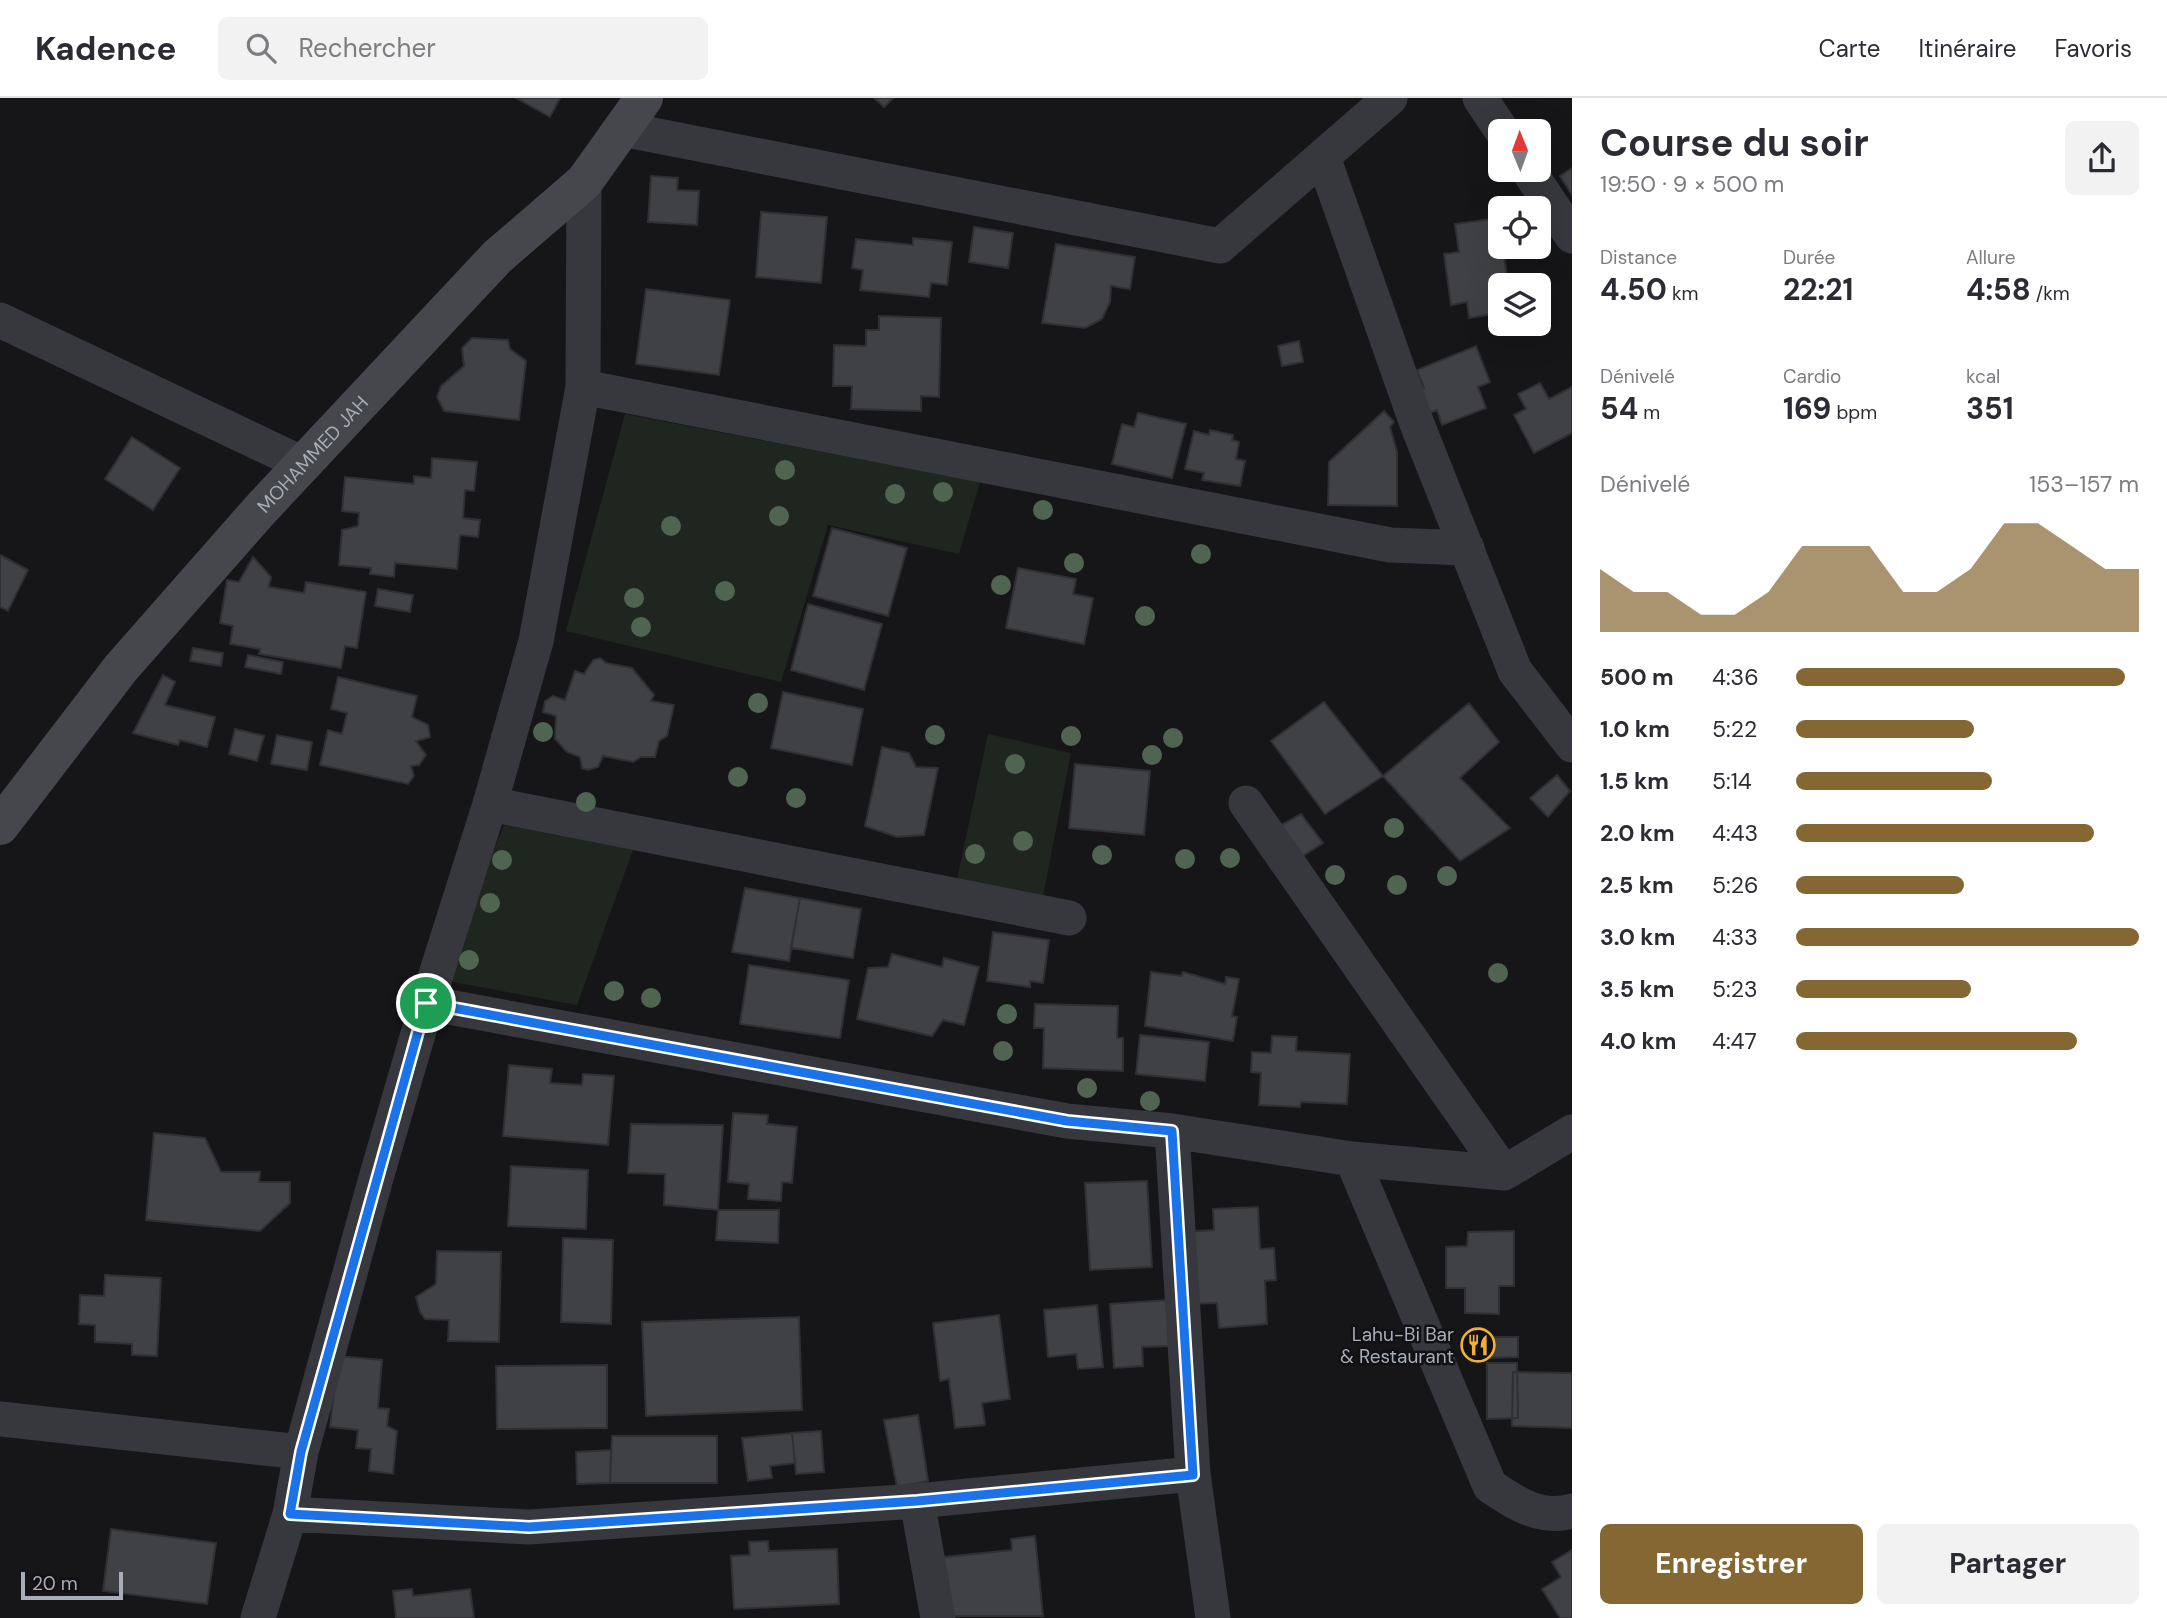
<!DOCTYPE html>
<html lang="fr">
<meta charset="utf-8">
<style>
:root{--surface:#fff;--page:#f2f2f3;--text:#2b2b33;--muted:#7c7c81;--line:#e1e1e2;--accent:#856733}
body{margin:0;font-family:"DM Sans",sans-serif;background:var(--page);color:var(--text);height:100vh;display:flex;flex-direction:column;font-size:26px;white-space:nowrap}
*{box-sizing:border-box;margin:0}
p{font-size:23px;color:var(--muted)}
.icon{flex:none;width:38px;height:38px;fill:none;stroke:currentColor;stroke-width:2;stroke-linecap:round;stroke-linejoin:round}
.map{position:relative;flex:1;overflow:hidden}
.drawer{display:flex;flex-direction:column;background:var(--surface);width:595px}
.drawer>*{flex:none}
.needle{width:46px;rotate:359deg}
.buttons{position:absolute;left:1488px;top:21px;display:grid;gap:14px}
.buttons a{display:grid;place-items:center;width:63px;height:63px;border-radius:10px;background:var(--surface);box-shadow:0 7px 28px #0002;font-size:35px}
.scale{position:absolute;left:21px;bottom:18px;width:102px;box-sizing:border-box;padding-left:7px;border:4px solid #a8adb8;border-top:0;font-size:19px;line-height:24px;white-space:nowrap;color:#a8adb8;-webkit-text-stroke:5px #111113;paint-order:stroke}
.pin{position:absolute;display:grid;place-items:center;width:60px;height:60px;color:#fff;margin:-30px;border:4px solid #fff;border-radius:50%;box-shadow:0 2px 7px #0007}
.round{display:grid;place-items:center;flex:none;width:74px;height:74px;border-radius:10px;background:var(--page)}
.summary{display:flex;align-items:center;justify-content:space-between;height:119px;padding:0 28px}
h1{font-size:38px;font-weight:700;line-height:52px}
.metrics{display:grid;grid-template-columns:repeat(3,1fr);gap:10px;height:119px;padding:7px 28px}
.metrics div{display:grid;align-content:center}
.metrics b{font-size:30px;font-weight:700}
.metrics small{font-size:19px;font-weight:400}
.metrics p{font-size:19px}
.chart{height:196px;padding:14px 28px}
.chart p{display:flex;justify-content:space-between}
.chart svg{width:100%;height:126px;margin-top:7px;fill:var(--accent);opacity:.7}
.action{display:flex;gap:14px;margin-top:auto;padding:14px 28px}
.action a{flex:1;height:80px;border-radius:10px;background:var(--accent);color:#fff;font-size:28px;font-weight:700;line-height:80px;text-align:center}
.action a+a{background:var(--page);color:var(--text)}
ul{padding:0 28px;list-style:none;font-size:23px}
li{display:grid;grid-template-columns:112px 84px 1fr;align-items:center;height:52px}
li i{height:18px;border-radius:9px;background:var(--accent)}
header{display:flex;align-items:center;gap:42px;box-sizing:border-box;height:98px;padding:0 35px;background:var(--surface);border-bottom:2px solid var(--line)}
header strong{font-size:33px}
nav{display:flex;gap:38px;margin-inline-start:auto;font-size:24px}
.search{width:490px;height:63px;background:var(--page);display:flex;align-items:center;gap:18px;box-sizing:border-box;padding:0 24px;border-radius:10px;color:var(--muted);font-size:26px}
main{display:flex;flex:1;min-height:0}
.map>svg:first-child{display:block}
.green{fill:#1e261f}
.building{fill:#404145;stroke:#303034;stroke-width:2}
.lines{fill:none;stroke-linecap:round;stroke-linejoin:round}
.street{stroke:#37383d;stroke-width:35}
.secondary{stroke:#45474d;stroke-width:38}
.tree{fill:#506452}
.route-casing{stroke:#fff;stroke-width:14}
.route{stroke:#1a73e8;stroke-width:9}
.labels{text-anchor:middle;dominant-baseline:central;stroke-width:5;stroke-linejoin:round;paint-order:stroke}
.street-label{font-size:19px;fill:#a8adb8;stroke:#111113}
.poi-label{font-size:19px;fill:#a8adb8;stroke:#111113;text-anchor:end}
</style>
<header>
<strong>Kadence</strong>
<div class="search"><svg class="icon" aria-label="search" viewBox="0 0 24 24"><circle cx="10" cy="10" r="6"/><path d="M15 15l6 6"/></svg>Rechercher</div>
<nav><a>Carte</a><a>Itinéraire</a><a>Favoris</a></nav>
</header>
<main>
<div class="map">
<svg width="1572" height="1520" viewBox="0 0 1572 1520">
<rect width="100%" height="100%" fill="#161618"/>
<path class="green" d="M625,316L980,384L959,456L828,427L781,584L566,533Z
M988,636L1071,655L1042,803L956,786Z
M504,727L633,752L577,907L442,882Z"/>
<path class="building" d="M516,0H560L550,19Z
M874,0H893L884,9Z
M1572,70V97L1560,78Z
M651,78L678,80L677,92L699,93L697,127L648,124Z
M761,114L827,119L821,185L756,179Z
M1499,120L1500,149H1503L1508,187H1500V215L1469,220L1467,204L1451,207L1444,156L1459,154L1455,126Z
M974,129L1013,135L1008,170L969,164Z
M913,140L952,144L947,187L931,185L929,199L860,192L863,172L852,170L856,141L913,147Z
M1056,146L1135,159L1130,191L1111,188L1110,204L1102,221L1085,230L1042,225Z
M646,191L730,202L719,277L636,266Z
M879,218L941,220L939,299L921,298V313L851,311L852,288H833L834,247L866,248V232H879Z
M472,240L508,242L510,251L526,263L519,322L444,313L437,299L441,288L464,268L462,250Z
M1299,243L1303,264L1282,268L1278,248Z
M1476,248L1490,284L1478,289L1486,310L1442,327L1437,312L1424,317L1414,294L1424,290L1417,272Z
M1540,285L1549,301L1572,289V335L1534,355L1514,317L1526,311L1518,296Z
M1384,313L1394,324L1390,329L1397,354V408L1328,407L1329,364Z
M1138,315L1186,326L1172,380L1112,366L1122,326L1134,329Z
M1210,332L1233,337L1232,342L1239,344L1236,361L1245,363L1240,388L1202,382L1204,375L1185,371L1194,333L1209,337Z
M132,339L180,370L153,412L105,381Z
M432,360L477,364L474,393L465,392L463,420L480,422L478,439L460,437L457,471L395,465L394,479L370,476L371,470L339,467L342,432L358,428L359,415L342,413L345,379L414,386V378L431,380Z
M832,430L907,450L888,518L813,498Z
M0,457L28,472L8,513L0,509Z
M253,459L271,479L269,489L304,495L306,484L366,494L357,550L345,548L341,570L259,556L260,551L230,546L233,528L220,525L227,482L239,484Z
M1018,470L1076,481L1073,496L1093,500L1084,546L1006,530Z
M378,491L413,497L410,514L375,508Z
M808,506L882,526L864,592L791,572Z
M193,550L223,555L221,568L190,563Z
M248,557L283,564L281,576L245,569Z
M600,560L606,565L632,570L654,597L651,603L674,607L667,638L659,643L655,659H641L633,664L603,658L598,669L588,672L582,670L580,659L567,654L555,641L556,618L543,614L545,603L553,598L565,602L575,573L584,576L593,562Z
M163,577L175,584L165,607L215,619L207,649L180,642L178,647L133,635Z
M338,579L417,598L412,619L428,627L430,639L416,643L426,657L419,667L411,668L414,678L408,686L320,667L328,632L342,636L347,615L331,611Z
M783,594L863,611L852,667L771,650Z
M1324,604L1383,678L1325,716L1271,643Z
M1469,605L1499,644L1460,680L1510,730L1460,763L1383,678Z
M235,631L264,638L257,663L229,656Z
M277,637L312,644L307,672L271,666Z
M882,649L909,655L916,669L938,670L924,737L897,739L865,728Z
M1075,666L1150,673L1144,737L1069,730Z
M1557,677L1570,693L1548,719L1530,700Z
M1301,716L1323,745L1303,758L1281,727Z
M745,790L800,800L789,863L732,854Z
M800,800L861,811L853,860L791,850Z
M993,834L1049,842L1043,885L1030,883V889L987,883Z
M892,856L942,869L944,860L979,869L964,927L943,922L932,938L857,921L868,870L888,869Z
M749,867L849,882L840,940L740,926Z
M1151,874L1181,878L1183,874L1225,886L1226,879L1239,881L1232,918L1237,919L1233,943L1145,928Z
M1035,906L1118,908L1117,940H1123V973L1043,970L1044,930H1034Z
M1140,937L1209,944L1205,983L1136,976Z
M1272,938L1297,939L1296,953L1350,956L1347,1006L1301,1004L1300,1009L1259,1007L1261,975L1251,974L1252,954L1271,955Z
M509,967L552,971L550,985L582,987L583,976L614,978L608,1047L503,1038Z
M733,1015L768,1017L767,1026L797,1029L792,1085L782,1084L781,1103L748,1101L749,1086L728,1084Z
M631,1026L723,1027L718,1112L664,1107L665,1076L628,1075Z
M154,1035L205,1040L221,1074H260L259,1084H290V1105L260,1133L146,1122Z
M511,1068L588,1072L586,1131L508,1128Z
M1147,1083L1152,1169L1090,1172L1085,1085Z
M1258,1109L1260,1151L1274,1150L1276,1182L1265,1183L1267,1226L1219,1230L1217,1205L1189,1206L1185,1134L1214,1132L1213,1111Z
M718,1112H779L778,1145L716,1142Z
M1514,1133V1188H1499V1216L1465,1215V1190H1446V1149L1467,1148L1468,1134Z
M563,1140L613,1142L611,1226L561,1224Z
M437,1153L501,1154L499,1244L448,1243L449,1222L425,1221L420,1214L416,1199L436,1186Z
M105,1177L161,1180L157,1258L132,1257V1246L95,1244V1227L79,1226L80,1197L104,1198Z
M1167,1202L1170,1248L1142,1249L1143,1268L1114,1270L1110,1206Z
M1097,1207L1103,1269L1078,1271L1076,1256L1048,1259L1044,1212Z
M999,1217L1010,1301L982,1305L985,1327L955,1330L949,1281L940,1283L933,1225Z
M799,1219L802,1312L646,1318L642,1224Z
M1485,1239H1518V1259L1485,1260Z
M338,1258L382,1262L378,1310L389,1311L387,1328L397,1333L393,1376L369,1373L371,1351L356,1350L358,1332L330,1329Z
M1487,1265H1517L1518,1320L1487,1321Z
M607,1267V1330L497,1331L496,1268Z
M1513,1274L1572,1275V1330L1512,1328Z
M918,1317L928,1383L897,1389L884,1322Z
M821,1333L824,1374L796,1376L792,1335Z
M792,1335L795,1365L770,1368L772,1380L748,1383L742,1340Z
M612,1338H717V1385H610Z
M611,1352L610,1385L577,1386L576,1354Z
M111,1431L216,1445L207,1506L103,1493Z
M1035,1438L1043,1518H941L935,1460L1012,1452L1011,1441Z
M768,1443L769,1453L837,1451L839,1506L734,1511L731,1458L750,1457L749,1444Z
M1572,1452V1520H1560L1542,1491L1561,1479L1552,1464Z
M412,1491L413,1498L470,1491L474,1520H396L393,1493Z"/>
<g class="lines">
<path class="street" d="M1480,0L1502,33
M622,31L1220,148L1390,0
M1323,59L1417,326L1515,573L1572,647
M1528,72L1572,138
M0,222L303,366
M583,289L1390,447L1467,450
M1246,705L1504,1075
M490,706L1069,820
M427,905L1067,1023L1172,1033L1352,1061L1490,1388C1515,1405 1540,1422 1572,1413
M1172,1033L1193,1376L1213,1520
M1352,1061L1504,1075L1572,1034
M0,1321L301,1354
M917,1403L938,1520
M290,1416L529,1429L917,1403L1193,1376
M258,1520L290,1416L301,1354L376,1080L427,905L490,706L536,543L583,289L584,84"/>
<path class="secondary" id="s1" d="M0,728L121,570L260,412L497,159L584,84L644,0"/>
</g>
<g class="tree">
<circle cx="785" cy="372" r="10"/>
<circle cx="943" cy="394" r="10"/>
<circle cx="895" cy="396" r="10"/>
<circle cx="1043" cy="412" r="10"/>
<circle cx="779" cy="418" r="10"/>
<circle cx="671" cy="428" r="10"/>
<circle cx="1201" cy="456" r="10"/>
<circle cx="1074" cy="465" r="10"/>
<circle cx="1001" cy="487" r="10"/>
<circle cx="725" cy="493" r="10"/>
<circle cx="634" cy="500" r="10"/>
<circle cx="1145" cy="518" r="10"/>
<circle cx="641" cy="529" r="10"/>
<circle cx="758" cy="605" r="10"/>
<circle cx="543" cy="634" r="10"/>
<circle cx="935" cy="637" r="10"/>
<circle cx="1071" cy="638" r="10"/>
<circle cx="1173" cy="640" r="10"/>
<circle cx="1152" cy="657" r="10"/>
<circle cx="1015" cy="666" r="10"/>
<circle cx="738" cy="679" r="10"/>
<circle cx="796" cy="700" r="10"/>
<circle cx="586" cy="704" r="10"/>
<circle cx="1394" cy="730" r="10"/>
<circle cx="1023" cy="743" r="10"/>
<circle cx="975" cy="756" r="10"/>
<circle cx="1102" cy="757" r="10"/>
<circle cx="1230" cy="760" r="10"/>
<circle cx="1185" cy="761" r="10"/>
<circle cx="502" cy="762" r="10"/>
<circle cx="1335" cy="777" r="10"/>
<circle cx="1447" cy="778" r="10"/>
<circle cx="1397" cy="787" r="10"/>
<circle cx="490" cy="805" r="10"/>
<circle cx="469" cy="862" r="10"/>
<circle cx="1498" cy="875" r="10"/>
<circle cx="614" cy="893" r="10"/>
<circle cx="651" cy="900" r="10"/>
<circle cx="1007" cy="916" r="10"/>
<circle cx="1003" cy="953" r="10"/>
<circle cx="1087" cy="990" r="10"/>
<circle cx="1150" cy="1003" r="10"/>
</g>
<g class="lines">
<defs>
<path id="route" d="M426,905L1067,1023L1172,1033L1193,1377L917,1403L529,1429L290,1416L301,1354Z"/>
</defs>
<use href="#route" class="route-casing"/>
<use href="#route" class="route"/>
</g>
<defs>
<symbol id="restaurant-ring" viewBox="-11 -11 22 22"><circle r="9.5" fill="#111113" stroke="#f2b134" stroke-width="1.5"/><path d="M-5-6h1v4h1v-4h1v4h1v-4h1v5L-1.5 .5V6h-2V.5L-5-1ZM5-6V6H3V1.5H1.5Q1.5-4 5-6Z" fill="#f2b134"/></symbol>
</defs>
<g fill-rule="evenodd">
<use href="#restaurant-ring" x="1459" y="1228" width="38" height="38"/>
</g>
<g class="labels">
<g class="street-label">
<text stroke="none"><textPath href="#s1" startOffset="486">MOHAMMED JAH</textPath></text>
</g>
<g class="poi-label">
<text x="1454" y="1236">Lahu-Bi Bar<tspan x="1454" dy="22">&amp; Restaurant</tspan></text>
</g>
</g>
</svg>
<div class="buttons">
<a><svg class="needle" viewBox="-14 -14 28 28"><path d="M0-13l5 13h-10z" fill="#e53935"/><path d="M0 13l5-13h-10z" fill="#7c7c81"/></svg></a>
<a><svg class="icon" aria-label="locate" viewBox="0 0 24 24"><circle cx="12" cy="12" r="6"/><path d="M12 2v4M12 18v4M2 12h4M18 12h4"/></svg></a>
<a><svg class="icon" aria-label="layers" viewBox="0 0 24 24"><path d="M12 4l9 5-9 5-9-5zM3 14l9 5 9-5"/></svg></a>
</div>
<div class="scale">20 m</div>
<div class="pin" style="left:426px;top:905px;background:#1e9e55"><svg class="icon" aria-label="arrive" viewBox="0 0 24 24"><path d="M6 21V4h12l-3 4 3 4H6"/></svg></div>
</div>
<section class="drawer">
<div class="summary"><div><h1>Course du soir</h1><p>19:50 · 9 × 500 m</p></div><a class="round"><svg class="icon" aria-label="share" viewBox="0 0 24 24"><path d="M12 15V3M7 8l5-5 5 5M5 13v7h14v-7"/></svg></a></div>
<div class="metrics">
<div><p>Distance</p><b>4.50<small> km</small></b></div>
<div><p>Durée</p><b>22:21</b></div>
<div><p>Allure</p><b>4:58<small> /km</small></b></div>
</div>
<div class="metrics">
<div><p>Dénivelé</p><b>54<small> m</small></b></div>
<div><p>Cardio</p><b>169<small> bpm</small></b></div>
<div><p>kcal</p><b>351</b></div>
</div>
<div class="chart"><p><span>Dénivelé</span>153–157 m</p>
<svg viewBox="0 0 160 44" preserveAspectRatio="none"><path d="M0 44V22L10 30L20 30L30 38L40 38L50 30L60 14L70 14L80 14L90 30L100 30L110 22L120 6L130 6L140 14L150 22L160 22V44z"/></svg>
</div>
<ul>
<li><b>500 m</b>4:36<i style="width:96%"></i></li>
<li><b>1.0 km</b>5:22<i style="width:52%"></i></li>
<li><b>1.5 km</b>5:14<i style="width:57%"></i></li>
<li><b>2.0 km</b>4:43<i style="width:87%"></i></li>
<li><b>2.5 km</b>5:26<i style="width:49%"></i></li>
<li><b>3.0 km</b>4:33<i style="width:100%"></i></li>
<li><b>3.5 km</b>5:23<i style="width:51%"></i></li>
<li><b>4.0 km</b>4:47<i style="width:82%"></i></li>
</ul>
<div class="action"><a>Enregistrer</a><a>Partager</a></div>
</section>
</main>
